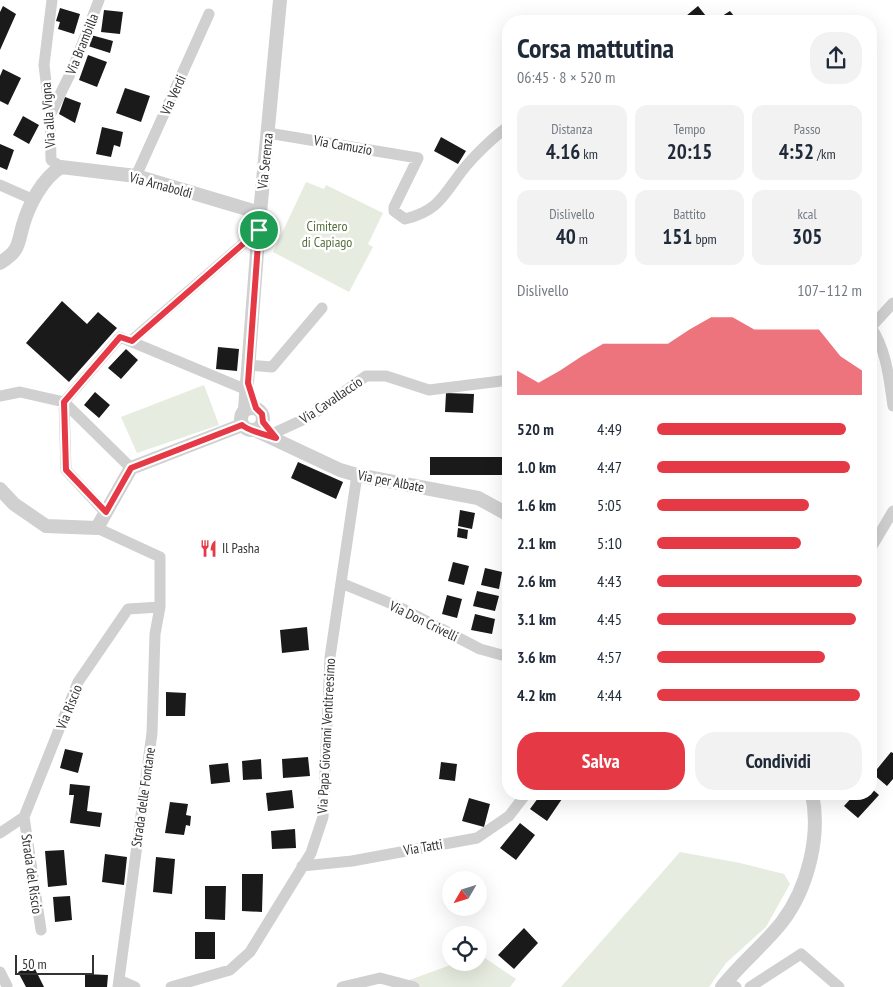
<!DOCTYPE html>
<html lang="it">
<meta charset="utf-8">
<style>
:root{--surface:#fff;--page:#f2f2f3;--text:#1f2937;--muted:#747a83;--accent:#e63946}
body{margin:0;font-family:"PT Sans Narrow",sans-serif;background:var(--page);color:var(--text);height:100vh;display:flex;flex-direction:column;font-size:19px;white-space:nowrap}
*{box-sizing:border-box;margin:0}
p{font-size:16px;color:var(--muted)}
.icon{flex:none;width:28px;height:28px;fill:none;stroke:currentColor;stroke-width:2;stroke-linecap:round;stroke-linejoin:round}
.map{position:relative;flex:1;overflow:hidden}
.sheet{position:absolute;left:502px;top:15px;width:375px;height:785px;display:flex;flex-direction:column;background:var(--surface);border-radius:20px;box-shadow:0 5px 20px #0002}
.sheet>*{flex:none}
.needle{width:32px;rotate:231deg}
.buttons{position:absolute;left:442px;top:871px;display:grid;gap:10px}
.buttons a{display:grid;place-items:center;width:45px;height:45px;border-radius:50%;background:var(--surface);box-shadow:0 5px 20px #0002;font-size:25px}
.scale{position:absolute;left:15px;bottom:12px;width:79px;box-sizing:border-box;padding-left:5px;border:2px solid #333;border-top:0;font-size:14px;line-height:18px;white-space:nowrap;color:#333;-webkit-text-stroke:4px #fff;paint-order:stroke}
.pin{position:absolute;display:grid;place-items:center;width:42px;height:42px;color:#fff;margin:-21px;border:2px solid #fff;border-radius:50%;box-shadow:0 1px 5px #0007}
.round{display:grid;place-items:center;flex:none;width:52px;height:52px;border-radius:20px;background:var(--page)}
.headline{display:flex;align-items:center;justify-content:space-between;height:85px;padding:0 15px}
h1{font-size:28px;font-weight:800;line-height:38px}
.metrics{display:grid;grid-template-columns:repeat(3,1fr);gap:8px;height:85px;padding:5px 15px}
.metrics div{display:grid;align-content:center;border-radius:12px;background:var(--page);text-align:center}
.metrics b{font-size:21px;font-weight:800}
.metrics small{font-size:14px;font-weight:400}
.metrics p{font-size:14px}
.chart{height:140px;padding:10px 15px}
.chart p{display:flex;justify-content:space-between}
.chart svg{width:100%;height:90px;margin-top:5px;fill:var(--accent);opacity:.7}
.button{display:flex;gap:10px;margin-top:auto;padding:10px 15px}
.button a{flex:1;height:58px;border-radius:20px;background:var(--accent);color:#fff;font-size:20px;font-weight:800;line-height:58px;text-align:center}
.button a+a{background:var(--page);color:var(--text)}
ul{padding:0 15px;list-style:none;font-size:16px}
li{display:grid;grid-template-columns:80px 60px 1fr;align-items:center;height:38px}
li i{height:12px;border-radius:6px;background:var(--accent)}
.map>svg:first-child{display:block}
.green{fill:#e6ecdf}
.building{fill:#1a1a1a}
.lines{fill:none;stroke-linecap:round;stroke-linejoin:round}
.minor{stroke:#d0d0d0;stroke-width:11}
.tertiary{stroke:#d0d0d0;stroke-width:14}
.route-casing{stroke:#fff;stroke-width:10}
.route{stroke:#e63946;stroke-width:6}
.labels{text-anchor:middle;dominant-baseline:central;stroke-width:5;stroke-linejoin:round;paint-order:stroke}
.street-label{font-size:14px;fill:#333;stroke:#fff}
.park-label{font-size:14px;fill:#56703f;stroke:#fff}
.poi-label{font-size:14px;fill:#333;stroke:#fff;text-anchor:start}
</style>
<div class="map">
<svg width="893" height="987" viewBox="0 0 893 987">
<rect width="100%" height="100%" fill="#fff"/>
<path class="green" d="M306,182L324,189L326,185L383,213L368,244L373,247L349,292L273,252Z
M204,385L219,425L137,453L121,417Z
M680,852L740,863L784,874L790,884L766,927L726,963L709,987H561Z
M479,954L516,979L510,987H390L456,963L479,962Z"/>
<path class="building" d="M3,6L16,14L0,50V12Z
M698,6L706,16L700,21H680Z
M60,8L80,14L74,34L58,29L60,22L56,21Z
M104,10L123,12L120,34L101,32Z
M730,11L738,21H721L719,18Z
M91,35L113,41L110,53L88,46Z
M88,55L107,62L97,87L79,80Z
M3,69L21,78L8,105L0,101V76Z
M125,88L150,96L141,122L116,113Z
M65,97L81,103L75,123L59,114Z
M23,116L39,125L29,144L13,135Z
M102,127L123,132L120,147L114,145L111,157L96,154Z
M441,137L466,151L458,164L434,151Z
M0,144L14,150L7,170L0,167Z
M62,301L87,324L98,312L117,328L69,382L26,343Z
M218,347L239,349L237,371L216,369Z
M126,349L138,360L121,379L108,368Z
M95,392L110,405L99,418L84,405Z
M446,393L474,394L473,413L445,412Z
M430,457H507V475H430Z
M298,462L343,482L336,499L291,478Z
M460,510L475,513L472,529L458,526Z
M458,528L468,530L467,539L457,537Z
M453,562L469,566L464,585L448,581Z
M485,568L502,572L499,589L481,585Z
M477,591L499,596L495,611L473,606Z
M447,595L462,599L457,618L442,614Z
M475,614L495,619L492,634L471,630Z
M307,627L309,650L282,653L280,630Z
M166,692L186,693L185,716H166Z
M65,749L83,753L78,773L60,768Z
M891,752L893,753V779L887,786L873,774Z
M308,757L310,776L283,778L282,759Z
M261,759L262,779L243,780L242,761Z
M441,762L457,764L455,781L439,779Z
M228,763L230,782L211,784L209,765Z
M70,784L90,786L87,811L102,813L100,827L70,823L74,795H69Z
M871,788L879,795L858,818L844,806L855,794H871Z
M292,790L294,808L268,811L266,793Z
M541,794H561L564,796L547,821L530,809Z
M469,798L490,804L484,827L462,821Z
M170,802L188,804L186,815L191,816L190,826L186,825L184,835L165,833Z
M520,823L535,835L516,860L500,848Z
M295,829L296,848L272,849L271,831Z
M64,850L67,885L48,887L45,851Z
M105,854L127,857L124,885L102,882Z
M156,857L175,859L172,894L153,892Z
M242,874H263L262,912L242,911Z
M205,886H226L225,920L205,919Z
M70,896L72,920L55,922L53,897Z
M524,928L538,943L514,969L498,955Z
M195,932H215V959H195Z
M33,965L44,987H26L18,972Z
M85,974L108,975L107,987H85Z"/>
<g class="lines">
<path class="minor" d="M52,0L44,65L50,115L51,160L61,167
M50,115L73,68L99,0
M268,133L418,158L394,207V211L405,219C438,211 443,196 462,171C472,158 494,136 509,126
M136,176L209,14
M0,185L34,200
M871,327C887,351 889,379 893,406
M871,327L893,303
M131,341L259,230
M249,365L272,367L322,308
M0,396L20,392L64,402L131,468
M272,434L311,416L366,376H386L429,390L509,380
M105,512L66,470L64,402L120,337L247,390
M97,528L160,557V607L155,634L152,733L118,987
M871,548L893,511
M341,583L397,606L480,649L509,657
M24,817L41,930
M0,833L24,817L78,682L128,609L160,607
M302,866L352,861L477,838L509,816L526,794
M0,972L7,986
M119,980L135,987
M727,982L736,987
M171,987L230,970L250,952L311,853L323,817L330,657L357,475
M342,987L380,978L414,987
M750,987L801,954L839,987"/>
<path class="tertiary" d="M0,263C20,250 17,246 23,225C29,204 43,178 61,167L136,176L260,213
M241 419a11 11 0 1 1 22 0a11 11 0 1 1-22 0Z
M245,409L260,213L280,0
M255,430L340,470L357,475L478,498L509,515
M0,489L14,504L46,526L97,528L131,468L242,425
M722,987C740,964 764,945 782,922C808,888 821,835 812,794"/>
</g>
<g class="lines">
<defs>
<path id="route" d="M259,230L248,383L256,408L262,414L263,422L276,438C267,435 248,431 242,425L131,468L106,512L66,470L64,402L120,337L132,341Z"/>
</defs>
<use href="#route" class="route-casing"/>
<use href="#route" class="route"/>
</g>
<defs>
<symbol id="restaurant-bare" viewBox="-9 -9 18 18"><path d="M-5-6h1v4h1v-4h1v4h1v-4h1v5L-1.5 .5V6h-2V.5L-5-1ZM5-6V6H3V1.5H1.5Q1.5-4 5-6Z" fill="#e63946" stroke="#fff" stroke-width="2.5" paint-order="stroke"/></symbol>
</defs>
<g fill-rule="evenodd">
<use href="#restaurant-bare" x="196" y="536" width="25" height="25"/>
</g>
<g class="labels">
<g class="street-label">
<text transform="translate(82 44) rotate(-68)">Via Brambilla</text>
<text transform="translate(173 95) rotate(-66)">Via Verdi</text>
<text transform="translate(48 115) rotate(-94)">Via alla Vigna</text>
<text transform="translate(343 145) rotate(10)">Via Camuzio</text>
<text transform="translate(265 161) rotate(-84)">Via Serenza</text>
<text transform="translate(161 185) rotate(15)">Via Arnaboldi</text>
<text transform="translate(331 400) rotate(-34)">Via Cavallaccio</text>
<text transform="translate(391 481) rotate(11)">Via per Albate</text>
<text transform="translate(424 621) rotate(26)">Via Don Crivelli</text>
<text transform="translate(69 707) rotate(-68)">Via Riscio</text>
<text transform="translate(326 736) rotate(-87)">Via Papa Giovanni Ventitreesimo</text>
<text transform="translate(143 797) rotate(-82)">Strada delle Fontane</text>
<text transform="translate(423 847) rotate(-10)">Via Tatti</text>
<text transform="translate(32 874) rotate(82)">Strada del Riscio</text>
</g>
<g class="park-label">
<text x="327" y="226">Cimitero<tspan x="327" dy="16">di Capiago</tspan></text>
</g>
<g class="poi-label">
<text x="222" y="548">Il Pasha</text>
</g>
</g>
</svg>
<div class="buttons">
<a><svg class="needle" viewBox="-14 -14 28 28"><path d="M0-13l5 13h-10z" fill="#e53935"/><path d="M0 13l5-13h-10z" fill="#747a83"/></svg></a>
<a><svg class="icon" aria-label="locate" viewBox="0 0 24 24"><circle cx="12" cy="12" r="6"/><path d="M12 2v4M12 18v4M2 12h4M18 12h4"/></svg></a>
</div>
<div class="scale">50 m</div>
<div class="pin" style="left:259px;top:230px;background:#1e9e55"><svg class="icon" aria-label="arrive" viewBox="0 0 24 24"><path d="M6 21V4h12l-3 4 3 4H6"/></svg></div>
<section class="sheet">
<div class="headline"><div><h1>Corsa mattutina</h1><p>06:45 · 8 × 520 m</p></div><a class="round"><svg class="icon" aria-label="share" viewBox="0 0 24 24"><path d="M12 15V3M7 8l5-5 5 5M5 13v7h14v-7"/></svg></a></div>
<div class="metrics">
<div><p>Distanza</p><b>4.16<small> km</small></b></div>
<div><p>Tempo</p><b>20:15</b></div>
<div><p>Passo</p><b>4:52<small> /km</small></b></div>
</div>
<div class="metrics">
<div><p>Dislivello</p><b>40<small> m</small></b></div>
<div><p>Battito</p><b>151<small> bpm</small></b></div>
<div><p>kcal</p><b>305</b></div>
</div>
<div class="chart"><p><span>Dislivello</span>107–112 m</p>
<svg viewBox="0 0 160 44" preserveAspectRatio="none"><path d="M0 44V32L10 38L20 32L30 25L40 19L50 19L60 19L70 19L80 12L90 6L100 6L110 12L120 12L130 12L140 12L150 25L160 32V44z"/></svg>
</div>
<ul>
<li><b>520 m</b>4:49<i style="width:92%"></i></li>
<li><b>1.0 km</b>4:47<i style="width:94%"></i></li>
<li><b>1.6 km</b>5:05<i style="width:74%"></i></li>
<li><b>2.1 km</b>5:10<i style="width:70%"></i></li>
<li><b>2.6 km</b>4:43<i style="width:100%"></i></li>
<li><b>3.1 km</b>4:45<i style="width:97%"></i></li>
<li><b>3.6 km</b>4:57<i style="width:82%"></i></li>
<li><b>4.2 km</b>4:44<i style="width:99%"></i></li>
</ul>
<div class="button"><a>Salva</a><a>Condividi</a></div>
</section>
</div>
